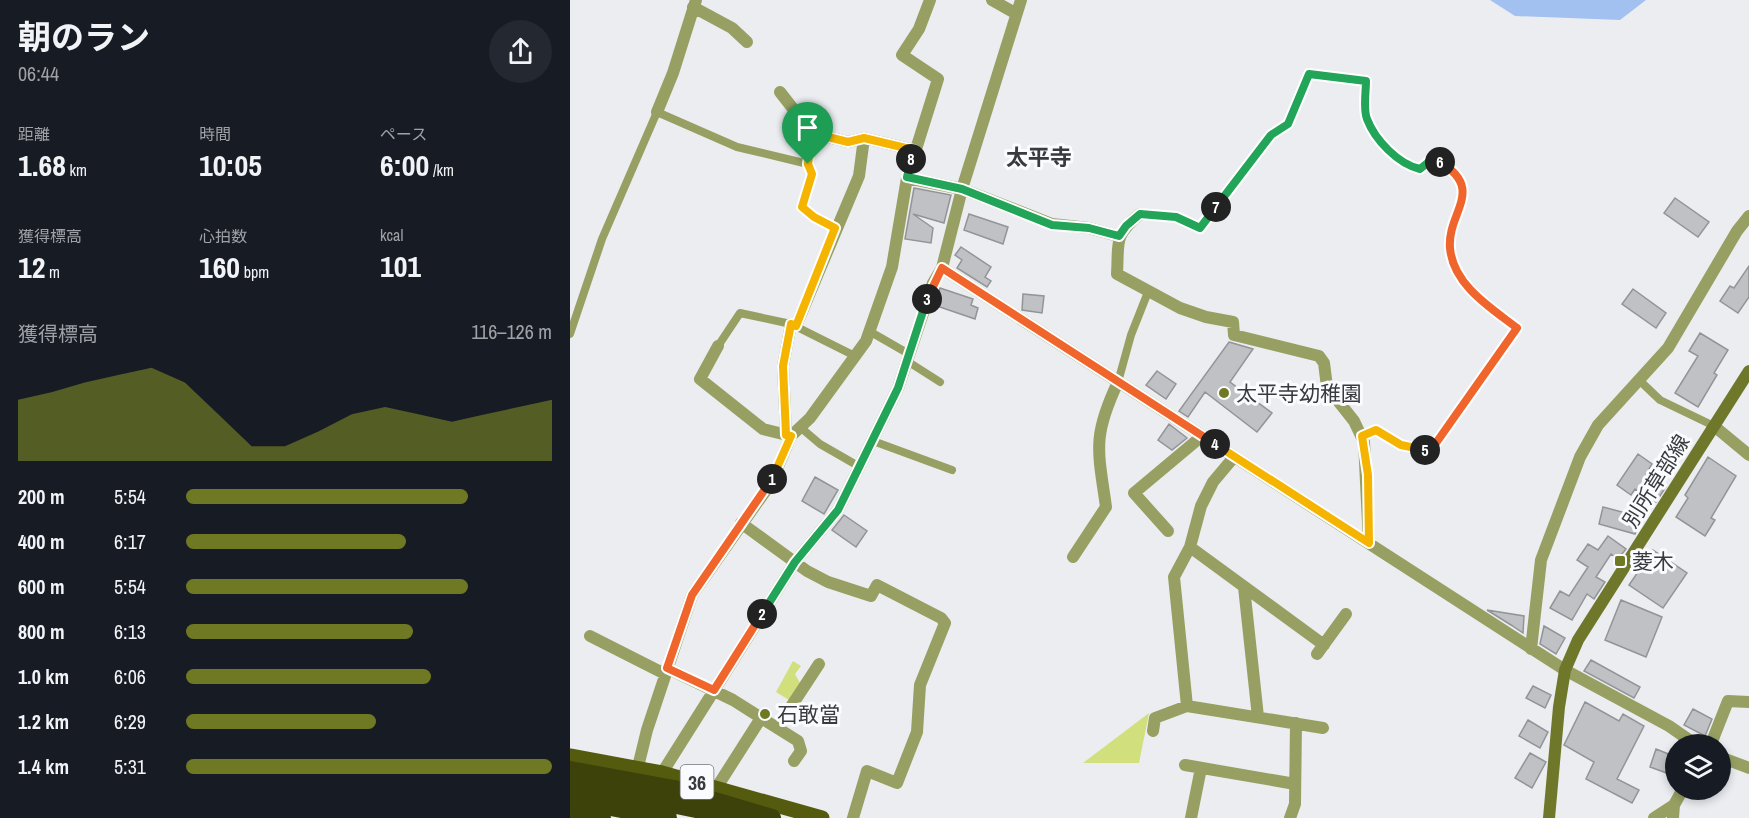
<!DOCTYPE html>
<html lang="ja">
<meta charset="utf-8">
<style>
:root{--surface:#171b24;--page:#242831;--text:#f1f3f6;--muted:#9ea1a6;--accent:#6f7923}
body{margin:0;font-family:"Archivo Narrow","Noto Sans JP",sans-serif;background:var(--page);color:var(--text);height:100vh;display:flex;flex-direction:column;font-size:22px;white-space:nowrap}
*{box-sizing:border-box;margin:0}
p{font-size:20px;color:var(--muted)}
.icon{flex:none;width:33px;height:33px;fill:none;stroke:currentColor;stroke-width:2;stroke-linecap:round;stroke-linejoin:round}
.map{position:relative;flex:1;overflow:hidden}
.sheet{display:flex;flex-direction:column;background:var(--surface);width:570px}
.sheet>*{flex:none}
.fabs{position:absolute;left:1095px;top:734px;display:grid;gap:12px}
.fabs a{display:grid;place-items:center;width:66px;height:66px;border-radius:50%;background:var(--surface);box-shadow:0 3px 9px #0003;font-size:30px}
.pin{position:absolute;display:grid;place-items:center;width:51px;height:51px;color:#fff;margin:-62px -26px;border-radius:50% 50% 50% 0;rotate:-45deg;box-shadow:0 0 6px #0007}
.pin .icon{rotate:45deg}
.km{position:absolute;width:30px;height:30px;margin:-15px;border-radius:50%;background:#222;color:#fff;font-size:16px;line-height:30px;text-align:center}
.round{display:grid;place-items:center;flex:none;width:63px;height:63px;border-radius:32px;background:var(--page)}
.head{display:flex;align-items:center;justify-content:space-between;height:102px;padding:0 18px}
h1{font-size:33px;font-weight:700;line-height:45px}
.figures{display:grid;grid-template-columns:repeat(3,1fr);gap:9px;height:102px;padding:6px 18px}
.figures div{display:grid;align-content:center}
.figures b{font-size:30px;font-weight:700}
.figures small{font-size:16px;font-weight:400}
.figures p{font-size:16px}
.chart{height:168px;padding:12px 18px}
.chart p{display:flex;justify-content:space-between}
.chart svg{width:100%;height:108px;margin-top:6px;fill:var(--accent);opacity:.7}
ul{padding:0 18px;list-style:none;font-size:20px}
li{display:grid;grid-template-columns:96px 72px 1fr;align-items:center;height:45px}
li i{height:15px;border-radius:8px;background:var(--accent)}
main{display:flex;flex:1;min-height:0}
.map>svg:first-child{display:block}
.green{fill:#d1df7c}
.water{fill:#a2c0f0}
.building{fill:#bfc1c4;stroke:#929497;stroke-width:1.5}
.lines{fill:none;stroke-linecap:round;stroke-linejoin:round}
.path{stroke:#9d9ea2;stroke-width:2;stroke-dasharray:1.5 4.5;stroke-linecap:butt}
.lane{stroke:#97a062;stroke-width:8}
.street{stroke:#97a062;stroke-width:12}
.secondary{stroke:#6f782a;stroke-width:12}
.primary{stroke:#545b0f;stroke-width:15}
.highway{stroke:#3d420b;stroke-width:18}
.highway-bridge{stroke:#3d420b;stroke-width:18}
.split-1-casing{stroke:#fff;stroke-width:12}
.split-2-casing{stroke:#fff;stroke-width:12}
.split-3-casing{stroke:#fff;stroke-width:12}
.split-4-casing{stroke:#fff;stroke-width:12}
.split-5-casing{stroke:#fff;stroke-width:12}
.split-6-casing{stroke:#fff;stroke-width:12}
.split-7-casing{stroke:#fff;stroke-width:12}
.split-8-casing{stroke:#fff;stroke-width:12}
.split-9-casing{stroke:#fff;stroke-width:12}
.split-1{stroke:#f5b400;stroke-width:8}
.split-2{stroke:#f0652b;stroke-width:8}
.split-3{stroke:#22a559;stroke-width:8}
.split-4{stroke:#f0652b;stroke-width:8}
.split-5{stroke:#f5b400;stroke-width:8}
.split-6{stroke:#f0652b;stroke-width:8}
.split-7{stroke:#22a559;stroke-width:8}
.split-8{stroke:#22a559;stroke-width:8}
.split-9{stroke:#f5b400;stroke-width:8}
.poi-dot{fill:#6f7923;stroke:#f9fbfe;stroke-width:2}
.labels{text-anchor:middle;dominant-baseline:central;stroke-width:6;stroke-linejoin:round;paint-order:stroke}
.shield{fill:#f9fbfe;stroke:#737476;stroke-width:1.5}
.shield-label{font-size:20px;font-weight:bold;fill:#393a3c}
.poi-label{font-size:21px;fill:#393a3c;stroke:#f9fbfe;text-anchor:start}
.street-label{font-size:21px;fill:#393a3c;stroke:#f9fbfe}
.neighbourhood-label{font-size:22px;font-weight:bold;fill:#393a3c;stroke:#f9fbfe}
</style>
<main>
<section class="sheet">
<div class="head"><div><h1>朝のラン</h1><p>06:44</p></div><a class="round"><svg class="icon" aria-label="share" viewBox="0 0 24 24"><path d="M12 15V3M7 8l5-5 5 5M5 13v7h14v-7"/></svg></a></div>
<div class="figures">
<div><p>距離</p><b>1.68<small> km</small></b></div>
<div><p>時間</p><b>10:05</b></div>
<div><p>ペース</p><b>6:00<small> /km</small></b></div>
</div>
<div class="figures">
<div><p>獲得標高</p><b>12<small> m</small></b></div>
<div><p>心拍数</p><b>160<small> bpm</small></b></div>
<div><p>kcal</p><b>101</b></div>
</div>
<div class="chart"><p><span>獲得標高</span>116–126 m</p>
<svg viewBox="0 0 160 44" preserveAspectRatio="none"><path d="M0 44V19L10 16L20 12L30 9L40 6L50 12L60 25L70 38L80 38L90 32L100 25L110 22L120 25L130 28L140 25L150 22L160 19V44z"/></svg>
</div>
<ul>
<li><b>200 m</b>5:54<i style="width:77%"></i></li>
<li><b>400 m</b>6:17<i style="width:60%"></i></li>
<li><b>600 m</b>5:54<i style="width:77%"></i></li>
<li><b>800 m</b>6:13<i style="width:62%"></i></li>
<li><b>1.0 km</b>6:06<i style="width:67%"></i></li>
<li><b>1.2 km</b>6:29<i style="width:52%"></i></li>
<li><b>1.4 km</b>5:31<i style="width:100%"></i></li>
</ul>
</section>
<div class="map">
<svg width="1179" height="818" viewBox="0 0 1179 818">
<rect width="100%" height="100%" fill="#ebedf1"/>
<path class="green" d="M223,661L231,666L225,674L230,683L219,700L206,692Z
M579,713L569,763H513Z"/>
<path class="water" d="M920,0H1076L1050,20L945,16Z"/>
<path class="building" d="M344,188L381,195L374,223L343,214L363,228L361,243L335,239Z
M1105,198L1139,222L1128,237L1094,213Z
M399,214L438,227L433,244L394,230Z
M391,247L421,267L415,277L421,281L417,287L387,268L392,260L385,255Z
M1179,266V297L1168,313L1150,301L1160,286L1164,288Z
M370,288L403,299L401,305L408,308L405,319L364,305Z
M1063,289L1096,313L1086,328L1052,304Z
M453,294L474,296L472,313L452,310Z
M1130,333L1158,350L1144,373L1147,375L1128,407L1105,393L1128,356L1119,351Z
M659,342L683,349L660,382L702,413L687,432L635,392L618,417L609,411Z
M587,371L606,384L596,399L576,385Z
M599,424L617,438L602,450L588,440Z
M1068,454L1082,464L1076,474L1096,487L1086,502L1065,489L1061,495L1047,485Z
M1138,457L1166,476L1141,518L1145,520L1135,536L1106,517L1118,498L1115,495Z
M245,477L268,490L254,514L232,501Z
M1033,507L1071,517L1065,534L1029,524Z
M274,515L297,531L286,547L262,530Z
M1038,536L1056,549L1048,559L1041,554L1026,577L1035,582L1024,599L1017,594L1002,620L980,608L990,591L999,596L1018,567L1007,560L1018,544L1028,550Z
M1083,550L1117,573L1093,608L1059,585Z
M1051,600L1092,617L1076,657L1035,640Z
M917,610L954,616L953,633L941,625Z
M974,626L995,638L986,654L970,644Z
M1021,660L1070,687L1064,698L1014,671Z
M963,686L981,695L975,708L956,698Z
M1015,702L1049,721L1053,714L1074,726L1047,779L1069,790L1062,803L1016,779L1024,762L994,745Z
M1123,709L1142,719L1135,736L1114,725Z
M958,720L978,732L970,748L949,736Z
M1086,749L1106,757L1102,775L1080,767Z
M960,753L976,762L962,788L945,778Z"/>
<g class="lines">
<path class="path" d="M582,214L606,217L630,228L701,135L718,124L739,74L796,81C796,92 793,109 797,119C805,140 828,164 850,169L861,160C918,167 877,220 880,248C881,256 886,268 889,275C900,297 928,313 947,328L866,443L856,450C836,447 823,440 806,430L802,431"/>
<path class="lane" d="M242,133L238,164L242,174L233,207L244,217L265,228
M299,331L339,354
M0,334L32,239L87,112L167,147L238,164
M148,346L170,313L221,324L285,356
M337,361L370,382
M1069,380L1090,400L1144,426
M548,382L561,335L578,292
M230,427L250,444L290,467
M303,441L382,470"/>
<path class="street" d="M422,0L445,13
M123,7L162,28L177,42
M210,92L242,133L278,142L294,138L344,150
M87,112L103,73L126,0
M337,178L392,189L482,224L519,228L548,236
M570,214C543,236 549,242 547,274L610,308L636,317L663,322L664,335L749,356L754,363L757,387L784,421L794,442L799,543
M372,268L995,670L1099,726L1125,744
M226,326L289,176L294,138
M148,346L130,379L193,429L221,436
M1144,426L1179,455
M216,435L213,366L221,324
M171,523L237,571L258,582L301,596L307,585L371,618L375,623L350,685L347,732L327,783L297,771L283,818
M598,531L564,493L632,436
M620,547L754,645
M503,557L536,507C528,450 522,437 548,382
M674,587L688,717
M20,636L95,674
M961,649L971,560L1010,457L1028,425L1098,348L1167,231L1179,216
M747,654L776,614
M97,668L163,700L228,741L231,751L224,761
M617,706L604,577L620,547L631,506L643,482L664,457
M207,728L249,664
M583,731L585,718L617,706L753,728
M1141,744L1158,701L1179,702
M1150,757L1179,768
M615,765L725,784
M92,773L225,562L268,510L328,388L363,283L372,268L392,189L451,0
M66,775L77,730L122,595L201,483L221,436L240,418L296,341L322,267L337,178L368,79L332,55L349,29L360,0
M147,787L191,718
M621,818L631,768
M720,818L725,804L726,723
M1084,818L1104,805
M1103,818L1104,805L1113,789"/>
<path class="secondary" d="M979,818L989,707L995,670L1008,640L1179,371"/>
<path class="primary" d="M0,756L92,773L252,818"/>
<path class="highway" d="M104,789L202,818
M0,813L32,818"/>
<path class="highway-bridge" d="M0,770L104,789
M0,783L170,818
M0,799L98,818"/>
</g>
<g class="lines">
<defs>
<path id="split-1" d="M202,479L221,436L216,435L213,366L221,324L226,326L265,228L244,217L232,207L242,174L238,164"/>
<path id="split-2" d="M192,614L144,690L97,668L122,595L202,479"/>
<path id="split-3" d="M192,614L225,562L268,510L328,388L357,299"/>
<path id="split-4" d="M357,299L372,268L645,444"/>
<path id="split-5" d="M645,444L799,543L798,475L792,436L806,430L831,445L855,450"/>
<path id="split-6" d="M855,450L866,443L947,328C921,308 883,285 880,248C877,212 916,190 870,162"/>
<path id="split-7" d="M646,207L701,135L718,124L739,74L796,81C796,92 793,109 797,119C805,140 828,164 850,169L861,160L870,162"/>
<path id="split-8" d="M341,159L337,177L392,189L482,225L519,228L549,236L556,226L570,214L606,217L630,228L646,207"/>
<path id="split-9" d="M238,164L242,133L278,142L294,138L344,150L341,159"/>
</defs>
<use href="#split-1" class="split-1-casing"/>
<use href="#split-2" class="split-2-casing"/>
<use href="#split-3" class="split-3-casing"/>
<use href="#split-4" class="split-4-casing"/>
<use href="#split-5" class="split-5-casing"/>
<use href="#split-6" class="split-6-casing"/>
<use href="#split-7" class="split-7-casing"/>
<use href="#split-8" class="split-8-casing"/>
<use href="#split-9" class="split-9-casing"/>
<use href="#split-1" class="split-1"/>
<use href="#split-2" class="split-2"/>
<use href="#split-3" class="split-3"/>
<use href="#split-4" class="split-4"/>
<use href="#split-5" class="split-5"/>
<use href="#split-6" class="split-6"/>
<use href="#split-7" class="split-7"/>
<use href="#split-8" class="split-8"/>
<use href="#split-9" class="split-9"/>
</g>
<g class="poi-dot">
<circle cx="654" cy="393" r="6"/>
<rect x="1044" y="555" width="12" height="12" rx="3"/>
<circle cx="195" cy="714" r="6"/>
</g>
<g class="labels">
<rect class="shield" x="110.5" y="765" width="33" height="34" rx="4.5"/>
<g class="shield-label">
<text x="127" y="782">36</text>
</g>
<g class="poi-label">
<text x="666" y="393">太平寺幼稚園</text>
<text x="1062" y="561">菱木</text>
<text x="207" y="714">石敢當</text>
</g>
<g class="street-label">
<text transform="translate(1086 481) rotate(-58)">別所草部線</text>
</g>
<g class="neighbourhood-label">
<text x="469" y="157">太平寺</text>
</g>
</g>
</svg>
<div class="fabs">
<a><svg class="icon" aria-label="layers" viewBox="0 0 24 24"><path d="M12 4l9 5-9 5-9-5zM3 14l9 5 9-5"/></svg></a>
</div>
<div class="pin" style="left:238px;top:164px;background:#1e9e55"><svg class="icon" aria-label="arrive" viewBox="0 0 24 24"><path d="M6 21V4h12l-3 4 3 4H6"/></svg></div>
<b class="km" style="left:202px;top:479px">1</b>
<b class="km" style="left:192px;top:614px">2</b>
<b class="km" style="left:357px;top:299px">3</b>
<b class="km" style="left:645px;top:444px">4</b>
<b class="km" style="left:855px;top:450px">5</b>
<b class="km" style="left:870px;top:162px">6</b>
<b class="km" style="left:646px;top:207px">7</b>
<b class="km" style="left:341px;top:159px">8</b>
</div>
</main>
